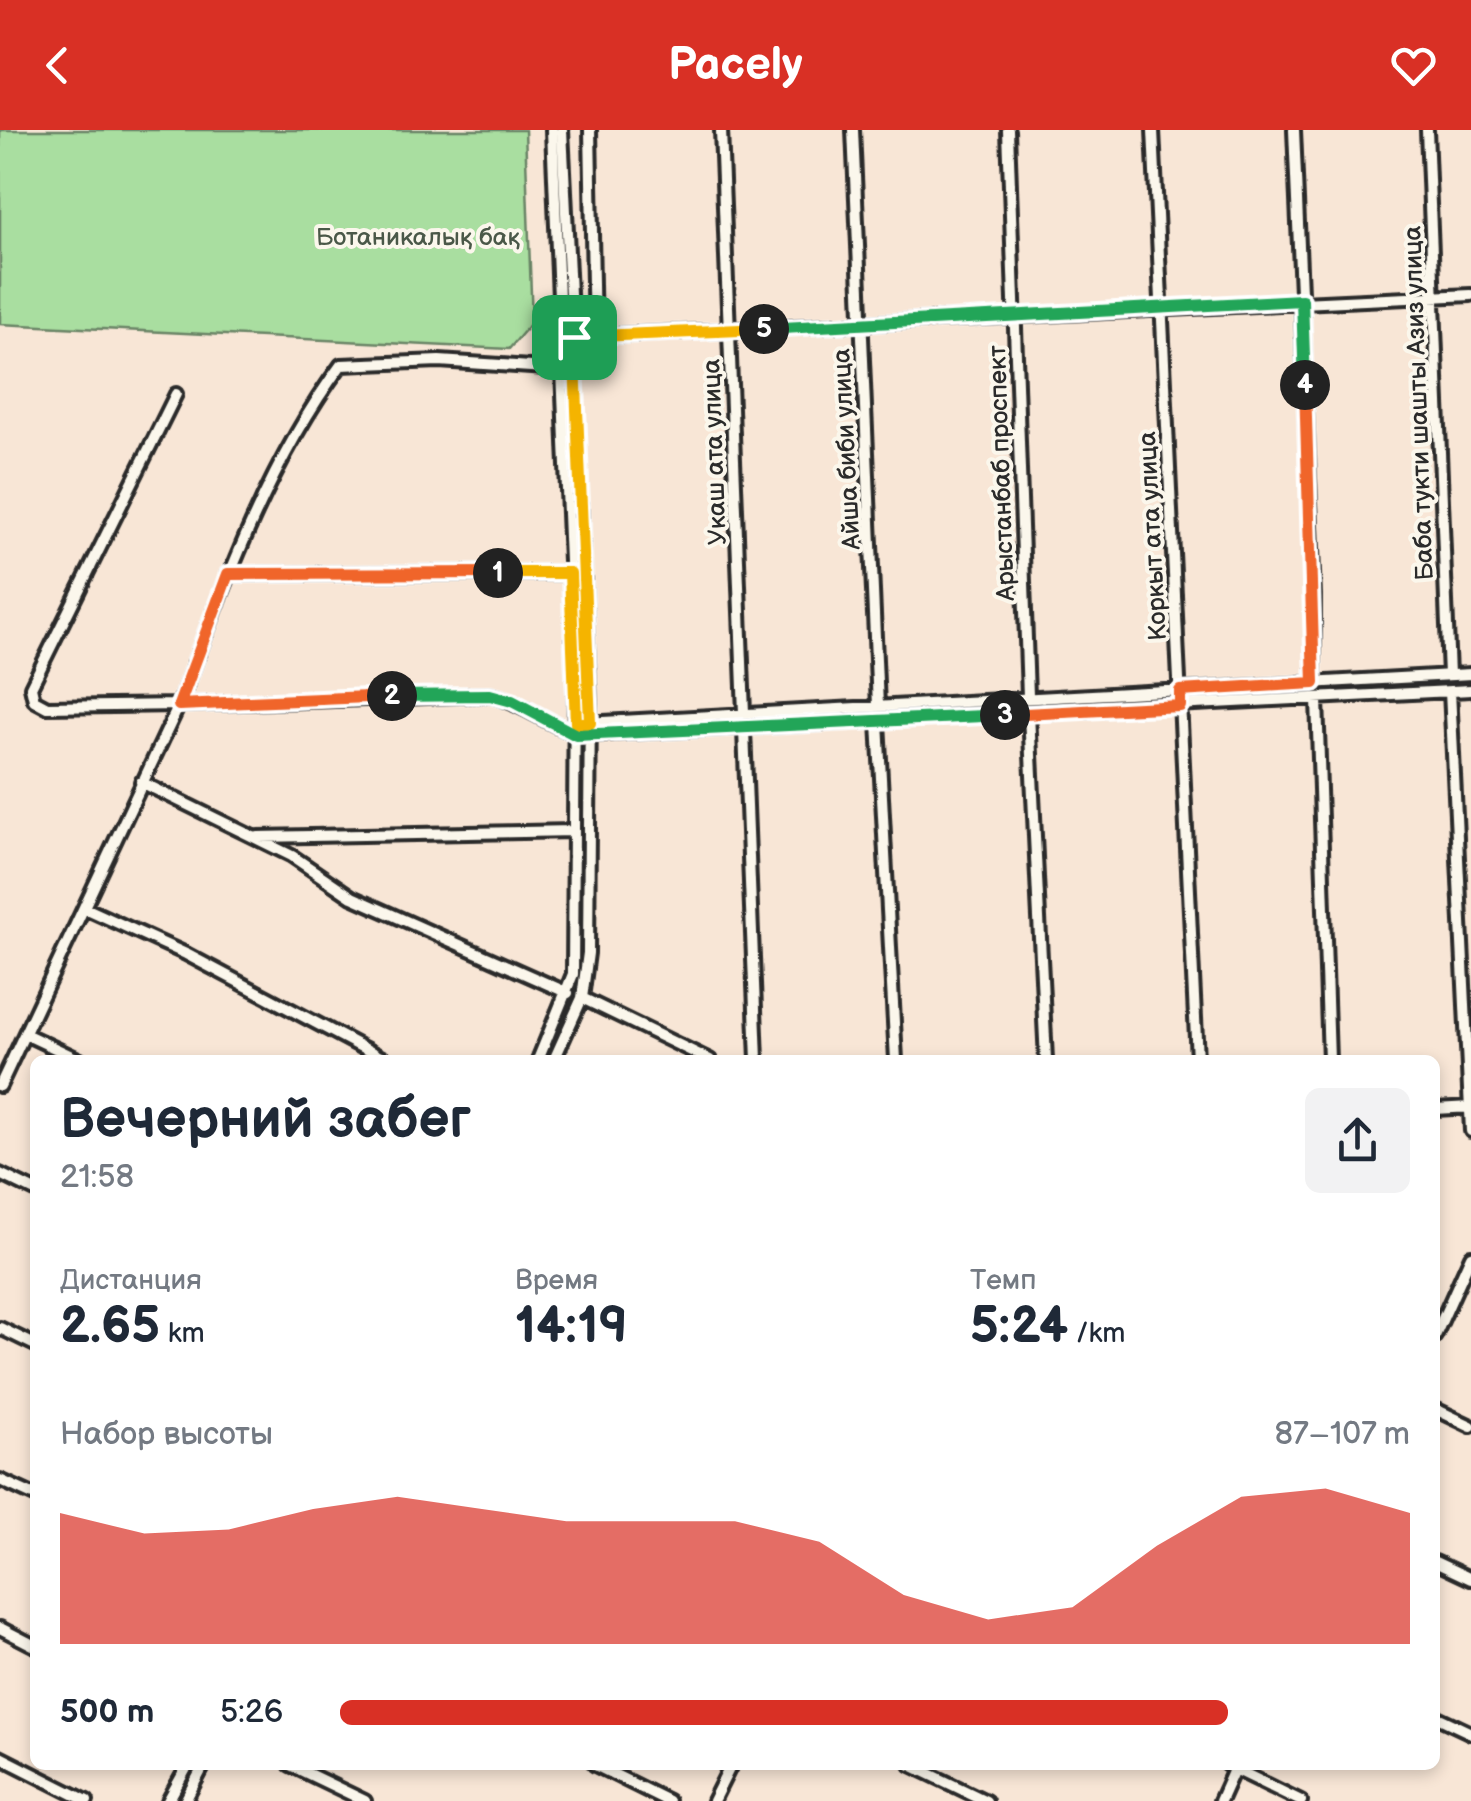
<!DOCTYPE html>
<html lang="ru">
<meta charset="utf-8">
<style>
:root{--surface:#fff;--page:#f2f2f3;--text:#1f2937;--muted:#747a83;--accent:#d93025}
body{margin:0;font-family:"Balsamiq Sans",sans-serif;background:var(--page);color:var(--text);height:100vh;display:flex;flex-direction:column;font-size:38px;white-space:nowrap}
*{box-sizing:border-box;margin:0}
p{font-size:32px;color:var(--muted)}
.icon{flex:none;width:55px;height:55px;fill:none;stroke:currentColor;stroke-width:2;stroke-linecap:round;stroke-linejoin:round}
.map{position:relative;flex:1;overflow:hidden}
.details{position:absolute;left:30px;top:925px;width:1410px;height:715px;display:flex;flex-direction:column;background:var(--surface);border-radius:15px;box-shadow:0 5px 15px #0003}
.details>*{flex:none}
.pin{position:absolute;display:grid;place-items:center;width:85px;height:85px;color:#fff;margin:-42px;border-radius:20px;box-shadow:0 5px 15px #0006}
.km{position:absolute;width:50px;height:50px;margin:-25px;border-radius:50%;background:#222;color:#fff;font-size:28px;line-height:50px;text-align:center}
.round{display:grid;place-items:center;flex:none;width:105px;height:105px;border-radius:15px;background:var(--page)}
.overview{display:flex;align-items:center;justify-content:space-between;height:170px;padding:0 30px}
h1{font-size:55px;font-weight:700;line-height:75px}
.figures{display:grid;grid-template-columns:repeat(3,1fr);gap:15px;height:170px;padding:10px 30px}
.figures div{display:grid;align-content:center}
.figures b{font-size:50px;font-weight:700}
.figures small{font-size:28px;font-weight:400}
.figures p{font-size:28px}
.chart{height:280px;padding:20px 30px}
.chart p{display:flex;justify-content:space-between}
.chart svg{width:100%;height:180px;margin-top:10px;fill:var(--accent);opacity:.7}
ul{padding:0 30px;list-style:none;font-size:32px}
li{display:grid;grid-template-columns:160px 120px 1fr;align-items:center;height:75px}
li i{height:25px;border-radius:12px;background:var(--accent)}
header{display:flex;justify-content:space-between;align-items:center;height:130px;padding:0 30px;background:var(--accent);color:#fff;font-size:45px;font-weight:700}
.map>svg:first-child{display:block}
.green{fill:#a9dea0;stroke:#6a8466;stroke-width:2.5}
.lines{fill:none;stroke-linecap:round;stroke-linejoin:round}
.minor-casing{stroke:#2b2b2b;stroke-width:18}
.minor{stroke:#fbf7ec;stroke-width:10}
.split-1-casing{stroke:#fff;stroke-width:20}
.split-2-casing{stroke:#fff;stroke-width:20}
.split-3-casing{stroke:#fff;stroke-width:20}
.split-4-casing{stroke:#fff;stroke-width:20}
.split-5-casing{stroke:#fff;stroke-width:20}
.split-6-casing{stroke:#fff;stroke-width:20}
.split-1{stroke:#f5b400;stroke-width:12}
.split-2{stroke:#f0652b;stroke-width:12}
.split-3{stroke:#22a559;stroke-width:12}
.split-4{stroke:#f0652b;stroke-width:12}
.split-5{stroke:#22a559;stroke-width:12}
.split-6{stroke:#f5b400;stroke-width:12}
.labels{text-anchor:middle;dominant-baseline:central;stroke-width:8;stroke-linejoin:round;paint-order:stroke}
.park-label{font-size:25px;fill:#4a5848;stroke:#fbf7ec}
.street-label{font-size:25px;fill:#2b2b2b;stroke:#fbf7ec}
</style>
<header><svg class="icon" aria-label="back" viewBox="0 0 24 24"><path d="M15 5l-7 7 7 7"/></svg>Pacely<svg class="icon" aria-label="heart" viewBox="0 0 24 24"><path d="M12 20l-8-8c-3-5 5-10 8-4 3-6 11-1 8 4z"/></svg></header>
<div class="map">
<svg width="1471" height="1671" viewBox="0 0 1471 1671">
<rect width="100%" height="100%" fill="#f8e6d6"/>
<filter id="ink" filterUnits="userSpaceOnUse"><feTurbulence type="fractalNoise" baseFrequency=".01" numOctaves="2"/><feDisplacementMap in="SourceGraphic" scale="20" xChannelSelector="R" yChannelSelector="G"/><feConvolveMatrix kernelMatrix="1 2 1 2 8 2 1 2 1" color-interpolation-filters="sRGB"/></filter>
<g filter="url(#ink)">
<path class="green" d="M0,0H525L532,192L509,219L0,194Z"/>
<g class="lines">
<defs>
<path id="minor" d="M590,0L594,206
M721,0L744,583
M853,0L878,576
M1008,0L1028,566
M1153,0L1197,930
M1294,0L1314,465V553
M1427,0L1449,545
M574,207L1471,165
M561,239L439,231L341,235C268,333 222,461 179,575L490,565C523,572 561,605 589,605L1471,560
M228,444L570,443
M1450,561L1471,1001
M1317,569L1329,930
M1029,584L1046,930
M878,592L896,930
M585,593L1471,544
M744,600L757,930
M141,652L292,726L352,767L568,863
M258,707L574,701
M85,778L186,824L386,930
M582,868L710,930
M25,904L80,930
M538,930L573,844L575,551L552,0
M554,930L582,868L588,823L590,573L562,0
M0,956L179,575L47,577L34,570L31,557L176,264
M1435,979L1471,977
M0,1044L35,1061
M0,1198L35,1215
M1435,1206L1471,1126
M1435,1279L1471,1296
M0,1350L35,1366
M1435,1432L1471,1449
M0,1498L35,1516
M1435,1586L1471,1603
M0,1627L87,1671
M290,1635L365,1671
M595,1635L668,1671
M911,1635L986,1671
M1227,1635L1301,1671
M168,1671L188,1635
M185,1671L204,1635
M713,1671L731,1635
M1220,1671L1236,1635"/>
</defs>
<use href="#minor" class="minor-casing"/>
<use href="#minor" class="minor"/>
</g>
</g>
<g class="lines" filter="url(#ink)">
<defs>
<path id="split-1" d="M498,443H570L576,593H590L574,207"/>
<path id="split-2" d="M392,566L179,575L228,444L498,443"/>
<path id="split-3" d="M392,566L490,565L512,571L576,605L1005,585"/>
<path id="split-4" d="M1005,585L1180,576V561L1314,553L1305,255"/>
<path id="split-5" d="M764,199L1302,170L1305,255"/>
<path id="split-6" d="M574,207L764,199"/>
</defs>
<use href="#split-1" class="split-1-casing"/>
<use href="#split-2" class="split-2-casing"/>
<use href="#split-3" class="split-3-casing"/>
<use href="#split-4" class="split-4-casing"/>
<use href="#split-5" class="split-5-casing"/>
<use href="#split-6" class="split-6-casing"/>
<use href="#split-1" class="split-1"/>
<use href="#split-2" class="split-2"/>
<use href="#split-3" class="split-3"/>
<use href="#split-4" class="split-4"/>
<use href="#split-5" class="split-5"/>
<use href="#split-6" class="split-6"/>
</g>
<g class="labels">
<g class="park-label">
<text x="418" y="107">Ботаникалық бақ</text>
</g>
<g class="street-label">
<text transform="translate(1419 273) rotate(-92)">Баба тукти шашты Азиз улица</text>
<text transform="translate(847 319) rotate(-93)">Айша биби улица</text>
<text transform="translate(715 322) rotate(-92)">Укаш ата улица</text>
<text transform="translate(1002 343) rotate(-92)">Арыстанбаб проспект</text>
<text transform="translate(1153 406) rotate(-93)">Коркыт ата улица</text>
</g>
</g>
</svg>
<div class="pin" style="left:574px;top:207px;background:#1e9e55"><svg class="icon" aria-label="arrive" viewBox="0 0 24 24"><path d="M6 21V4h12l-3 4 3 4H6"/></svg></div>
<b class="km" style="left:498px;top:443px">1</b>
<b class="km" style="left:392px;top:566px">2</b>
<b class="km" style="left:1005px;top:585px">3</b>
<b class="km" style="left:1305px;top:255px">4</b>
<b class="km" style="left:764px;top:199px">5</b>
<section class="details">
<div class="overview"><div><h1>Вечерний забег</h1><p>21:58</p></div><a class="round"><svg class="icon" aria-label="share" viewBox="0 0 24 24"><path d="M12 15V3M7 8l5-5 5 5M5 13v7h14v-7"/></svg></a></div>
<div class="figures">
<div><p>Дистанция</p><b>2.65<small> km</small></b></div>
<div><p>Время</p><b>14:19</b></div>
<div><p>Темп</p><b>5:24<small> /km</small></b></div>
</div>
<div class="chart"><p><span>Набор высоты</span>87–107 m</p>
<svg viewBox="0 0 160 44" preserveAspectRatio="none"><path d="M0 44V12L10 17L20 16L30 11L40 8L50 11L60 14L70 14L80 14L90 19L100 32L110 38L120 35L130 20L140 8L150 6L160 12V44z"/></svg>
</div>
<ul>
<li><b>500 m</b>5:26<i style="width:83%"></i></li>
</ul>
</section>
</div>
